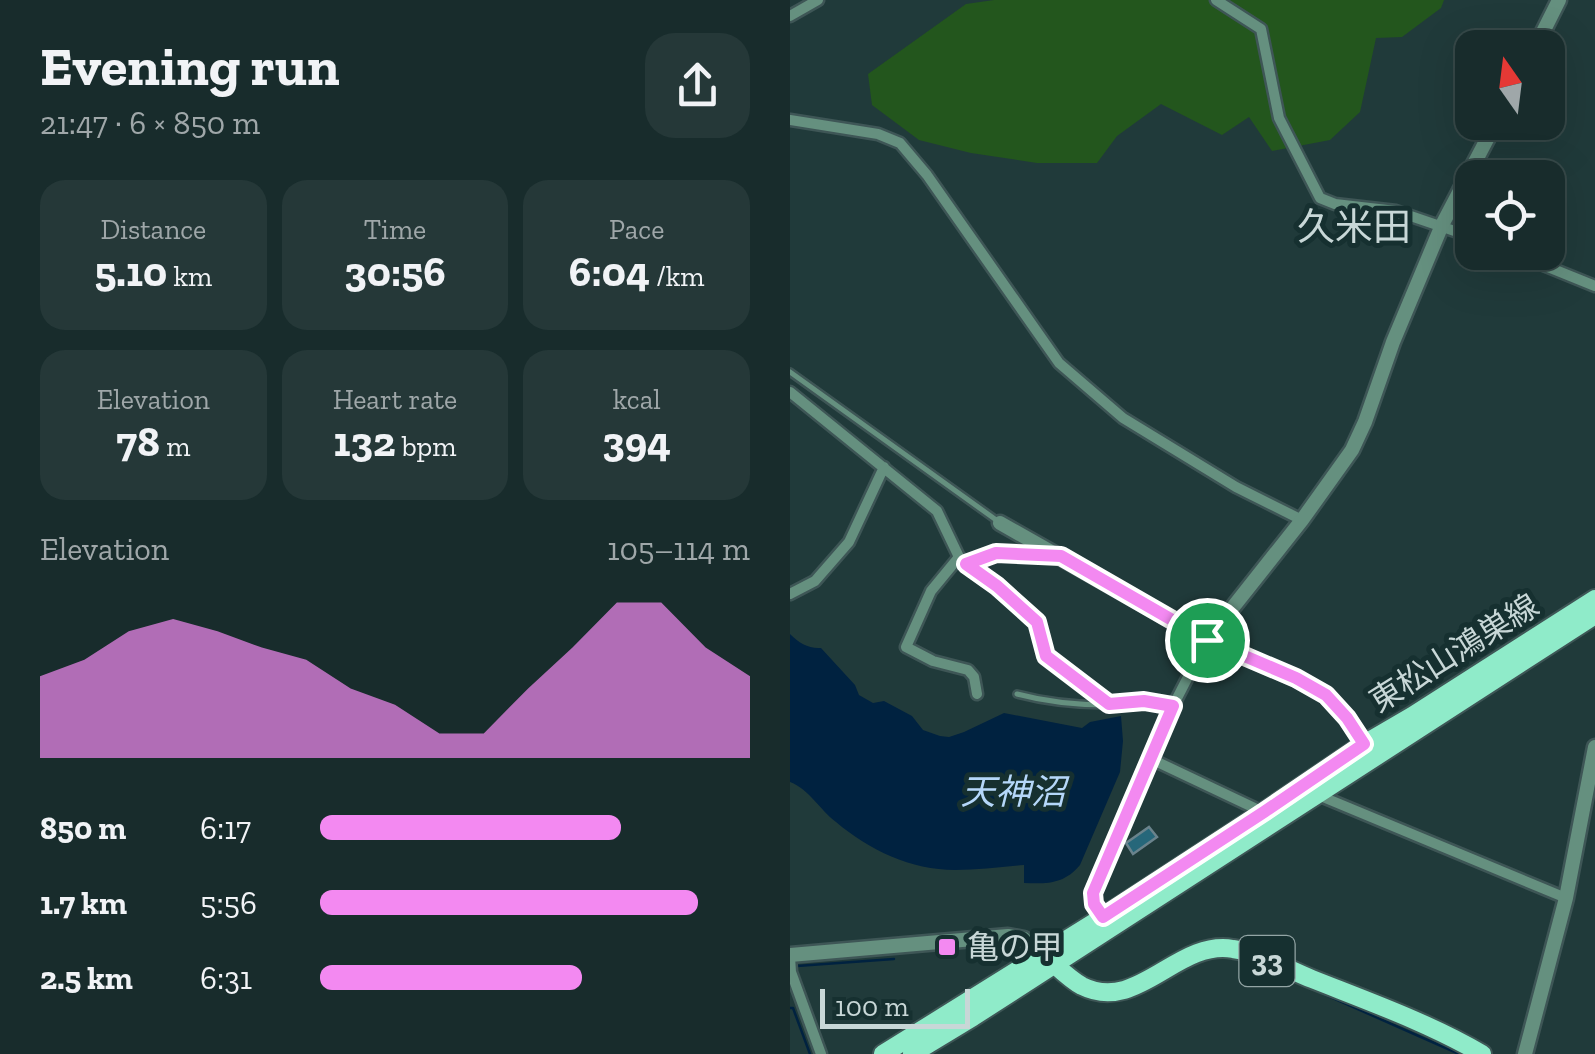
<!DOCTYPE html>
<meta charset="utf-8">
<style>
:root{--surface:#182c2c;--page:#253838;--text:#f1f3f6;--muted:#9fa7a9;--line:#364848;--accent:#f389f1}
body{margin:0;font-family:"Zilla Slab","Noto Sans JP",serif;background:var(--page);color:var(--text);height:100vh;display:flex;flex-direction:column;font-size:38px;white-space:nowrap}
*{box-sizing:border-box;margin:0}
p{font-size:32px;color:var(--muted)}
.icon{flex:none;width:55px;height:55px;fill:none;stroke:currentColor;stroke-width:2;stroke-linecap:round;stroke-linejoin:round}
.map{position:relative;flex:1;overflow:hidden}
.details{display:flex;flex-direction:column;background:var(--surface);width:790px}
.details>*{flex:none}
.needle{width:65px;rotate:346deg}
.controls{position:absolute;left:665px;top:30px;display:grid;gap:20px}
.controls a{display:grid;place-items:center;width:110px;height:110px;border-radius:20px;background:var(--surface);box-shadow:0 10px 40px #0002,0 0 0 2px var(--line);font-size:50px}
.scale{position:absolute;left:30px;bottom:25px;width:150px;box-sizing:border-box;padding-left:10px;border:5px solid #c8d7d7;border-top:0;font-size:28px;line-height:35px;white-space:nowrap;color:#c8d7d7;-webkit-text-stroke:8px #163030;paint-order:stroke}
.pin{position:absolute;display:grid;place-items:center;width:85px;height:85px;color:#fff;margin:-42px;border:5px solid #fff;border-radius:50%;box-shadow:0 2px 10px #0007}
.round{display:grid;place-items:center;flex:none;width:105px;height:105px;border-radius:30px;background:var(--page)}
.head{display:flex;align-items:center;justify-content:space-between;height:170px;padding:0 40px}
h1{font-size:55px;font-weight:700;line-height:75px}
.figures{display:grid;grid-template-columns:repeat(3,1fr);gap:15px;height:170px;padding:10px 40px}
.figures div{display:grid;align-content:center;border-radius:25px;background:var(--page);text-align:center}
.figures b{font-size:42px;font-weight:700}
.figures small{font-size:28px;font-weight:400}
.figures p{font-size:28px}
.chart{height:280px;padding:20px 40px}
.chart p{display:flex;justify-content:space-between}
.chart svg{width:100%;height:180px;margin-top:10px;fill:var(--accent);opacity:.7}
ul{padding:0 40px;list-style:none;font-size:32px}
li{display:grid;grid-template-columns:160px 120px 1fr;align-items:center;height:75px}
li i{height:25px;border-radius:12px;background:var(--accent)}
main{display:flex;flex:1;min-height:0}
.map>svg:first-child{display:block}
.green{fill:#23561d}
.water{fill:#002240}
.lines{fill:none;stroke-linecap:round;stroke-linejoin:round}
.stream{stroke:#002240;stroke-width:2.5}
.building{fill:#26677a;stroke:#6a838c;stroke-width:2.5}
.service-casing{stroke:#3e5656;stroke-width:10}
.minor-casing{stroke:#3e5656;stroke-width:15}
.tertiary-casing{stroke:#3e5656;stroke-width:19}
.primary-casing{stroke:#3e5656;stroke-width:22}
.service{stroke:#65907f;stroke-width:5}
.minor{stroke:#65907f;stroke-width:10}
.tertiary{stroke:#65907f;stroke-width:14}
.primary{stroke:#8febc9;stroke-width:18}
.route-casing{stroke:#fff;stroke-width:20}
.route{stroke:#f389f1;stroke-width:12}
.poi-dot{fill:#f389f1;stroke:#163030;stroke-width:4}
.labels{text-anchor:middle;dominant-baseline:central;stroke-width:10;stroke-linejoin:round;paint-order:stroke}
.shield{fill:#163030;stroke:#93a5a5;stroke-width:2.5}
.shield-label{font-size:30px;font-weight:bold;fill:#c8d7d7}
.street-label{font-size:32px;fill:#c8d7d7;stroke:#163030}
.poi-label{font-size:32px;fill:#c8d7d7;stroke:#163030;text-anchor:start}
.water-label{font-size:35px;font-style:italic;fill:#b5d7f9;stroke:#163030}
.quarter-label{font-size:38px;fill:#c8d7d7;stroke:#163030}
</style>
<main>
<section class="details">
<div class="head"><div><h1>Evening run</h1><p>21:47 · 6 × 850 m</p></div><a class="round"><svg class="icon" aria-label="share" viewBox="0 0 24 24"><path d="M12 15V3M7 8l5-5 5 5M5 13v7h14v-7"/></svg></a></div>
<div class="figures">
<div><p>Distance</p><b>5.10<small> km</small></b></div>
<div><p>Time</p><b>30:56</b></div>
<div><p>Pace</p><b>6:04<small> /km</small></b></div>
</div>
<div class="figures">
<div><p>Elevation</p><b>78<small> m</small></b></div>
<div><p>Heart rate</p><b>132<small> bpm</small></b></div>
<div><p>kcal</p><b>394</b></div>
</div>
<div class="chart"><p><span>Elevation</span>105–114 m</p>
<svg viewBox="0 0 160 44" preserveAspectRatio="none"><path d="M0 44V24L10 20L20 13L30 10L40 13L50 17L60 20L70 27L80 31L90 38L100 38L110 27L120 17L130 6L140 6L150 17L160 24V44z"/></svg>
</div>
<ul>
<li><b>850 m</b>6:17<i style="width:70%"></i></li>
<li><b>1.7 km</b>5:56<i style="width:88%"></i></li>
<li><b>2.5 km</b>6:31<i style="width:61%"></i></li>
</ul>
</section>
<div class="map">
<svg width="805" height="1054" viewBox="0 0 805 1054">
<rect width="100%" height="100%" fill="#203a3a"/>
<path class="green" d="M204,0H654L651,8L612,37L586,38L570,112L540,140L482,151L459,117L432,135L371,104L327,136L307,163H247L181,153L129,140L82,105L78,74L176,4Z"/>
<path class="water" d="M0,634C9,643 19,649 31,648L65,685L69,695L83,703L94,701L122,716L133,730L150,736L159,737L174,732L214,713L292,728L300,722L331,716L333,741L330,772L290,865C274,884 258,884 234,883V865C212,867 188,870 165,870C121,870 79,850 46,822C29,809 20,790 0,782Z"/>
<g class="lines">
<path class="stream" d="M7,966L104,959
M482,971L669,1054
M0,1008H3L20,1054"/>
</g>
<path class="building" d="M359,827L367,837L343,854L336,843Z"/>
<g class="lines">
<defs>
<path id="service" d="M0,372L209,522
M227,694C257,702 287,705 318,705"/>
<path id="minor" d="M426,0L471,29L489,118L530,198L545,204L606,211L682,237
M0,16L28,0
M0,120L88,134L110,143L137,175L269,363L333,418L446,487L512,520
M721,252L805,286
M0,392L147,511L169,557L207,586L247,623L256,656L319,704L353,701L383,706
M169,557L141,591L116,647L143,661L178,670L184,677L187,694
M176,563L206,553L265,556
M0,594L25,581L59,542L94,467
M361,759L473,812
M528,795L776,898
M313,917L303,904V893L383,706L417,640
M0,957L1,972L31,1054"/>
<path id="tertiary" d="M745,48L769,0
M210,523L417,640L505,678L536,695L557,718L578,750
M417,640L512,520L562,450L575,422L603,342L652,225L706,122
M0,955L218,936L234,939L253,955
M735,1054L776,898L805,747"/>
<path id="primary" d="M256,957C267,966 279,979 292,986C348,1014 387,939 443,949C470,953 497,969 522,979C580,1002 639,1023 692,1054
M93,1054L313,917L474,812L574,744L622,716L805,599
M122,1054L183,1017L805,615"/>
</defs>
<use href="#service" class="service-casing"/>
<use href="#minor" class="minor-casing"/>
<use href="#tertiary" class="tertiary-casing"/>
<use href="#primary" class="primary-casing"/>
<use href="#service" class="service"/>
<use href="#minor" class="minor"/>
<use href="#tertiary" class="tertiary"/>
<use href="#primary" class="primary"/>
</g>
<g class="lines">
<defs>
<path id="route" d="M206,553L271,556L417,640L506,678L536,695L557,718L574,744L474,812L313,917L304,904L303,893L383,706L354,701L319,704L256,656L247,622L207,586L176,564Z"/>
</defs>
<use href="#route" class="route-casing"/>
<use href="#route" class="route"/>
</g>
<rect class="poi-dot" x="147" y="937" width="20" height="20" rx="5"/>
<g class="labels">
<rect class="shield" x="449.5" y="936" width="55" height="50" rx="8"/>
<g class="shield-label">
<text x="477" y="961">33</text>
</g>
<g class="street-label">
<text transform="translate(664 653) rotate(-32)">東松山鴻巣線</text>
</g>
<g class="poi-label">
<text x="177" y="947">亀の甲</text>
</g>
<g class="water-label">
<text x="223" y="792">天神沼</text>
</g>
<g class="quarter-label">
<text x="564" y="227">久米田</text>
</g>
</g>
</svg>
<div class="controls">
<a><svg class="needle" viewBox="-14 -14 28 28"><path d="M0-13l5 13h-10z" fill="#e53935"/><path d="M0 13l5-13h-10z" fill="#9fa7a9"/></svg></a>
<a><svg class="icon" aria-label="locate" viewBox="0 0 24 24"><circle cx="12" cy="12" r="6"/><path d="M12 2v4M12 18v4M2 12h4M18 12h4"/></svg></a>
</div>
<div class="scale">100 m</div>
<div class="pin" style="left:417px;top:640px;background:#1e9e55"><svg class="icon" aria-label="arrive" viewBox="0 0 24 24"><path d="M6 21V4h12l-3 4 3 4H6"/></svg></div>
</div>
</main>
